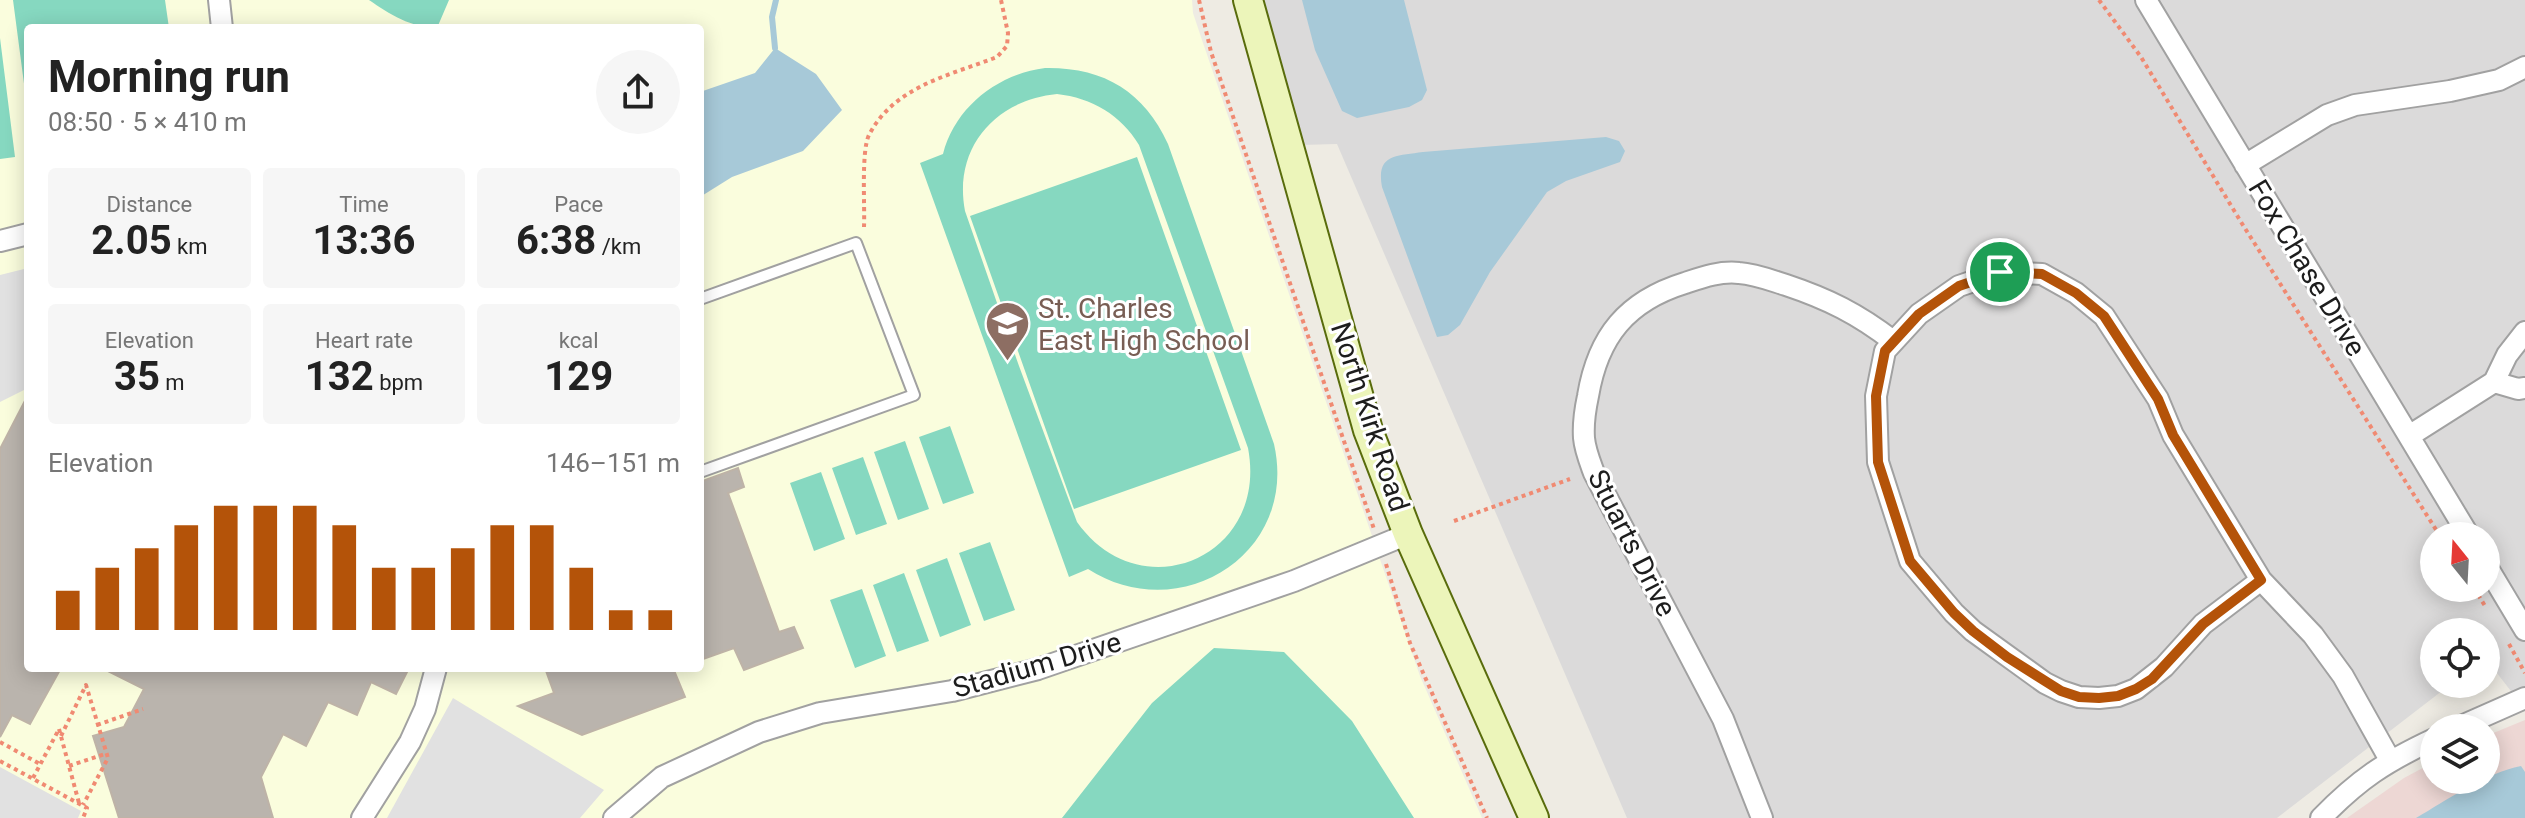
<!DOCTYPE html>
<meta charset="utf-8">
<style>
:root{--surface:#fff;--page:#f6f6f6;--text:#222;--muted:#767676;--accent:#b45309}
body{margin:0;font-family:Roboto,sans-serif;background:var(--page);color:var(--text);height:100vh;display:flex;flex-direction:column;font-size:30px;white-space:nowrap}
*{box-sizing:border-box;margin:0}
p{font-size:26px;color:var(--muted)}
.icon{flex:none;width:44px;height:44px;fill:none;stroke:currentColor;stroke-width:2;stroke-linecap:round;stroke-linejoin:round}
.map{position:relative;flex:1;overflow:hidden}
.sheet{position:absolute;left:24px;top:24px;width:680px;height:648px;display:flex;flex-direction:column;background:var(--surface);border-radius:8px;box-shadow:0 4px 20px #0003}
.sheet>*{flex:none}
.needle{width:52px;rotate:342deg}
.controls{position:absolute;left:2420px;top:522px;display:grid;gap:16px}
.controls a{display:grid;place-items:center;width:80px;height:80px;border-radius:50%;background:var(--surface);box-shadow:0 4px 20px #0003;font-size:40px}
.pin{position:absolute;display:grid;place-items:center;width:68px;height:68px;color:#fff;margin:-34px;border:4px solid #fff;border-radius:50%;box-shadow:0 2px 8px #0007}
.round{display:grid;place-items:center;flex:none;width:84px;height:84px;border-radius:42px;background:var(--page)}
.head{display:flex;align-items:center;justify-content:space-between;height:136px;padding:0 24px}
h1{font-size:44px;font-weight:700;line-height:60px}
.figures{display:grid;grid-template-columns:repeat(3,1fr);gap:12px;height:136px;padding:8px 24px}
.figures div{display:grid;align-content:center;border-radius:8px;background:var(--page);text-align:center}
.figures b{font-size:40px;font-weight:700}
.figures small{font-size:22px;font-weight:400}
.figures p{font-size:22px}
.chart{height:224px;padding:16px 24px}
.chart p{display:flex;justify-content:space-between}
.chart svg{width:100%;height:144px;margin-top:8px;stroke:var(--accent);stroke-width:6}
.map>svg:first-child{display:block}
.residential{fill:#dbdada;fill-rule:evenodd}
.commercial{fill:#edd7d4}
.education{fill:#fafddd;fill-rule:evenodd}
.pitch{fill:#86d8c0;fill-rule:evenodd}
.parking{fill:#e1e1e1}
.water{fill:#a7c9d8}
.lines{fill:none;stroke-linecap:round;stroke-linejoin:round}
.stream{stroke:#a7c9d8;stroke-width:6}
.building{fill:#bab4ad;stroke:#beb3a7;stroke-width:2}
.service-casing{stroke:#a1a1a1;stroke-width:14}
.minor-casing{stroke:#a1a1a1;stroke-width:24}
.secondary-casing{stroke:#596c0c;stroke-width:32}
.path{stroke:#f08a72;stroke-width:4;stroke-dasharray:4 4;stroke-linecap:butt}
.service{stroke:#fff;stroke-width:10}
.minor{stroke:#fff;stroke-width:20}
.secondary{stroke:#ecf5ba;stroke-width:28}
.route-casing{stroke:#fff;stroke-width:16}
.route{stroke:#b45309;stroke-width:10}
.labels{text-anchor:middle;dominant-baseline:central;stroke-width:6;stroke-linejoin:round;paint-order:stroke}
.street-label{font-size:28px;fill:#1d1d1d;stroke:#fff}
.education-label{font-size:28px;fill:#785e54;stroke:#fff;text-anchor:start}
</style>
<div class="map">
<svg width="2525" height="818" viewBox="0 0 2525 818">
<rect width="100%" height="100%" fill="#eeebe3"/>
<path class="residential" d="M1264,0H2525V690L2514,695L2486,659V632H2434V684H2451L2277,818H1627L1337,144L1300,145ZM2434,536H2486V588H2434Z"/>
<path class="commercial" d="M2525,720V818H2347L2404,778L2434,762V780H2486V736Z"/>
<path class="education" d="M0,0H1192L1193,13L1202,40L1420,676L1482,818H0ZM28,28H700V668H28Z"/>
<path class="pitch" d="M13,0H165L169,28H28V114Z
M369,0H449L437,28C412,28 389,14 369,0Z
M0,38L15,157L0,159Z
M1045,68C1103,67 1144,91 1168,144L1274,444C1299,554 1180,628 1088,569L1069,577L920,163L943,154C955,107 998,74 1045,68ZM1057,94C1092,98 1121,115 1139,145L1248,448C1269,558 1140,611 1077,522L1019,366L965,211C953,148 995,100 1057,94Z
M1137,157L1241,450L1074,509L970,216Z
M950,426L974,493L943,504L919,437Z
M905,441L929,509L898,520L874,452Z
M863,457L887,524L856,535L832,468Z
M821,472L845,539L814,551L790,483Z
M990,542L1015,610L984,621L959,553Z
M947,558L971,625L940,637L916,570Z
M904,573L929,641L897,652L873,585Z
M862,589L886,656L855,668L830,600Z
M1214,648L1284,652L1352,721L1414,818H1062L1152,703Z"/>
<path class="parking" d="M28,268V388L0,402V275Z
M453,698L604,790L580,818H387Z
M0,767L81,811L78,818H0Z"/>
<path class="water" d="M1302,0H1404L1427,90L1422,100L1409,107L1357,118L1342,111L1315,50Z
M775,48L816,74L842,110L803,151L732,177L700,197V92L755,73Z
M1606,137L1619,141L1625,151L1620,162L1566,181L1547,192L1490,272L1460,325L1448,335L1437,337L1382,187C1376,154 1396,156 1423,152Z
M2521,766L2525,772V818H2416C2447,800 2486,773 2521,766Z"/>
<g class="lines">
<path class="stream" d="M775,48L772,17L776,0"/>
</g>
<path class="building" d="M28,395V668H61L30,724L12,715L0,737V449Z
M738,468L744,487L728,493L779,632L794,627L803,648L744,670L734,648L700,660V482Z
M102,668H409L396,694L371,682L357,715L328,702L306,746L283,734L261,777L273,818H119L93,736L124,727L144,689Z
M545,668H673L685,697L582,735L518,706L554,693Z"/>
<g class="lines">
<defs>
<path id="service" d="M700,299L856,243L914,395L700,472"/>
<path id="minor" d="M219,0L222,28
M2146,0L2469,536
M2245,165L2327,115L2355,105L2450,91L2499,80L2525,67
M0,241L28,234
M2494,382L2518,389L2525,388
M2409,436L2494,382L2507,355L2525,332
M2486,565L2525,630
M2261,580L2203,624L2164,667L2136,689L2118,696L2099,698L2079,697L2061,691L2045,683L1973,631L1954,613L1910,561L1878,462L1876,396L1885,351L1919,314L1959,286L2000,272L2042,274L2076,293L2104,316L2158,399L2173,435L2261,580L2313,635L2343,676L2390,760
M2457,728L2525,698
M362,818L410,742L425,709L436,668
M614,818L662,777L759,732L820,713L952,691L1038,669L1294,581L1408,534
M1762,818L1723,719L1594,473C1590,462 1585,450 1584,438C1583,424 1585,410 1588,396C1598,336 1627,301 1685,283C1703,277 1720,271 1739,273C1755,274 1770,280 1786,285C1828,299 1858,314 1893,341
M2321,818C2359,779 2385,762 2434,739"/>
<path id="secondary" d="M1248,0L1368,430L1408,534L1534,818"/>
</defs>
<use href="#service" class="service-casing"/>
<use href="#minor" class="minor-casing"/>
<use href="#secondary" class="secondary-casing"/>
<path class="path" d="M1199,0L1211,52L1374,529
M2099,0L2141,57L2241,222L2440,536
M864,227C865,206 861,151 869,135C894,86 951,75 997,57L1007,46L1008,33L1001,0
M1454,521L1570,479
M1386,564L1410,643L1487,818
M2474,588L2485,606
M2509,644L2525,673
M97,725L143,709
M59,729L79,803
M61,736L86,685L108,758L83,805
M0,742L40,764
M0,761L87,808L83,818
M69,766L105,754
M33,778L58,731"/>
<use href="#service" class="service"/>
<use href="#minor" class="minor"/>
<use href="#secondary" class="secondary"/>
</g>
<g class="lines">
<defs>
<path id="route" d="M2000,272L2042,274L2076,293L2104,316L2158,399L2173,435L2261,580L2203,624L2152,679L2136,689L2118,696L2099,698L2079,697L2061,691L2007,657L1973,631L1954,613L1910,561L1878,462L1876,396L1885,351L1919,314L1959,286Z"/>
</defs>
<use href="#route" class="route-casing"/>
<use href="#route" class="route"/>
</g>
<defs>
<symbol id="school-pin" viewBox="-11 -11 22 30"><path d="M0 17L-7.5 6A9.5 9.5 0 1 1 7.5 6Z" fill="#8d6e63" stroke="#fff"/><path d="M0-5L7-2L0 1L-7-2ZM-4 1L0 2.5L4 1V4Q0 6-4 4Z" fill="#fff"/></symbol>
</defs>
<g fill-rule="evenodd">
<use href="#school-pin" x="982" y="298" width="51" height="69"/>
</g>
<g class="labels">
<g class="street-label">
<text transform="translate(2307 268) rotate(59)">Fox Chase Drive</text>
<text transform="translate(1370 417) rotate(72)">North Kirk Road</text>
<text transform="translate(1632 543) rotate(63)">Stuarts Drive</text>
<text transform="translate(1037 665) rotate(-16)">Stadium Drive</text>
</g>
<g class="education-label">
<text x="1038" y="308">St. Charles<tspan x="1038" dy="32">East High School</tspan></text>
</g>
</g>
</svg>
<div class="controls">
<a><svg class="needle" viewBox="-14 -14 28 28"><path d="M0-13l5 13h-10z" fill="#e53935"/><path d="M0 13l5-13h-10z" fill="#767676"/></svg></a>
<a><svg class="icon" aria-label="locate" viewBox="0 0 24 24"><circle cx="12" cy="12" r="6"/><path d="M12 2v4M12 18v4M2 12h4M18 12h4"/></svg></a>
<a><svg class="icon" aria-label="layers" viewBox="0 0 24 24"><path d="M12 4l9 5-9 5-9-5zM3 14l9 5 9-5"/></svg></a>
</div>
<div class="pin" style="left:2000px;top:272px;background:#1e9e55"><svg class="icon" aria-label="arrive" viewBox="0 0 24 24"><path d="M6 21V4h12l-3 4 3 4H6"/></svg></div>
<section class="sheet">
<div class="head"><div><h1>Morning run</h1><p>08:50 · 5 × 410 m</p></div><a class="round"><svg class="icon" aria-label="share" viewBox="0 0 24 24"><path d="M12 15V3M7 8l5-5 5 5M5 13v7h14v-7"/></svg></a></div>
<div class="figures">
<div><p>Distance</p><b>2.05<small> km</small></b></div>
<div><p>Time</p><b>13:36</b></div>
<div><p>Pace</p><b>6:38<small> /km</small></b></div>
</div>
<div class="figures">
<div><p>Elevation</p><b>35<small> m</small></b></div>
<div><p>Heart rate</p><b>132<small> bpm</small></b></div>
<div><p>kcal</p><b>129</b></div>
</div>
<div class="chart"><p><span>Elevation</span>146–151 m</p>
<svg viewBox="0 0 160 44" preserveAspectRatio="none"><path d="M5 44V32M15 44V25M25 44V19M35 44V12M45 44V6M55 44V6M65 44V6M75 44V12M85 44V25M95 44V25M105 44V19M115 44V12M125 44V12M135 44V25M145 44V38M155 44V38"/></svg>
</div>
</section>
</div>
